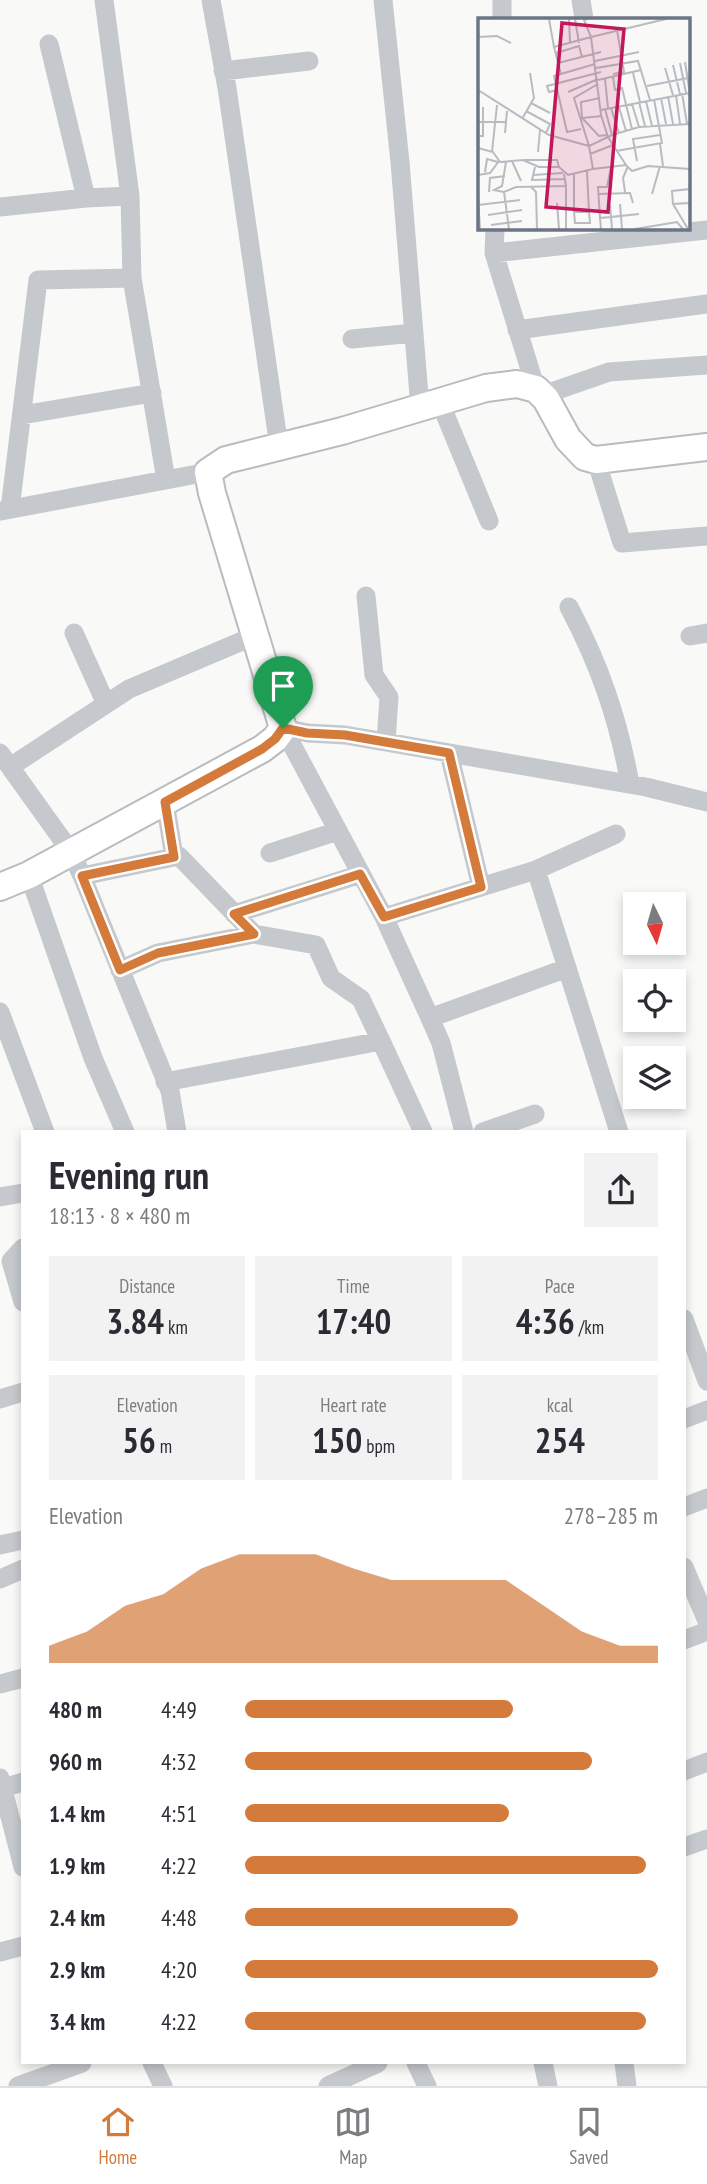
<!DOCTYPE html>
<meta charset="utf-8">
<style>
:root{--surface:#fff;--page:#f2f2f3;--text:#2b2b33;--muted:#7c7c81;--line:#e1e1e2;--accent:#d47b3c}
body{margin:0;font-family:"PT Sans Narrow",sans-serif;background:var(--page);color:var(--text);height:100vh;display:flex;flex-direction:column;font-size:26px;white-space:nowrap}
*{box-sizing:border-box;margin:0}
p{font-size:23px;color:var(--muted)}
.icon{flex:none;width:38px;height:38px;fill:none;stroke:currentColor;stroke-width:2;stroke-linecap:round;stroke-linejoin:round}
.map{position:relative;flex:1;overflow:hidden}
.panel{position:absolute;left:21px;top:1130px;width:665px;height:934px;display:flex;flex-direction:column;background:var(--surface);border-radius:0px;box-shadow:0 4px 10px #0003}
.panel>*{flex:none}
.needle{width:46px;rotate:175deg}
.buttons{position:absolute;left:623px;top:892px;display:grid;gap:14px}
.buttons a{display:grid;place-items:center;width:63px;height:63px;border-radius:0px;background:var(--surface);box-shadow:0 4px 10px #0003;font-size:35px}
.pin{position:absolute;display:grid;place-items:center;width:60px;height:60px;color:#fff;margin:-72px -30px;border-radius:50% 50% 50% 0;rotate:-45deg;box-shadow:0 0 7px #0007}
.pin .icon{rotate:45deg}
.round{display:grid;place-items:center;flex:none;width:74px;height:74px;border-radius:0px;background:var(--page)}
.overview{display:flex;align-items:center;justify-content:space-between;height:119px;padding:0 28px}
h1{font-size:38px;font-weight:800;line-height:52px}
.figures{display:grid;grid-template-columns:repeat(3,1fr);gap:10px;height:119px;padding:7px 28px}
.figures div{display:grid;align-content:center;border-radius:0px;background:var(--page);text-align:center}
.figures b{font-size:35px;font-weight:800}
.figures small{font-size:19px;font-weight:400}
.figures p{font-size:19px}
.chart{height:196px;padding:14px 28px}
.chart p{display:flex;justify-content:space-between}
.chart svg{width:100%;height:126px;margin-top:7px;fill:var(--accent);opacity:.7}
ul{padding:0 28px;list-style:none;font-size:23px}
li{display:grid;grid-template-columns:112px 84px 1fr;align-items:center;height:52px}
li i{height:18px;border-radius:9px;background:var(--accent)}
.menu{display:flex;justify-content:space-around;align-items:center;height:98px;border-top:2px solid var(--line);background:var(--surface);font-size:19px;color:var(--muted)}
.menu a{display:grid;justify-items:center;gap:4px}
.menu .selected{color:var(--accent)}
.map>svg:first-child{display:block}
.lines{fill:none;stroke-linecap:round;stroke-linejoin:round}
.secondary-casing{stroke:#b8bbc0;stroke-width:30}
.street{stroke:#c5c8cc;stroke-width:19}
.secondary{stroke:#fff;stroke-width:26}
.route-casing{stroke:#fff;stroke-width:14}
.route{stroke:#d47b3c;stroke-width:9}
.inset-road{fill:none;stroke:#b8bcc2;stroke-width:2}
.view{fill:#c2185b;fill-opacity:0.15;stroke:#c2185b;stroke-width:3.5}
.inset-edge{fill:none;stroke:#6b7585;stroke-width:3.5}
</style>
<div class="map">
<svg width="707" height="2086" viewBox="0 0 707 2086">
<rect width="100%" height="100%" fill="#f9f9f7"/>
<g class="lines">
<defs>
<path id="secondary" d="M0,887L29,875L262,749L275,739L283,728L212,493L208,472L226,460L342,431L486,388L517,384L536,389L546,399L568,439L585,457L596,460L707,447"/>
</defs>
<use href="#secondary" class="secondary-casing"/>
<path class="street" d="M211,0L227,88L279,447
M383,0L400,162L420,408
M581,0L584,19
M502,19V0
M49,44L86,198
M223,71L309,61
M0,207L86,198L130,196
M494,253L495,228
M132,278L166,480
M517,330L707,304
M352,339L414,333
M536,389L494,253L707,230
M543,395L609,372L707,365
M440,402L489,521
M22,415L152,393
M596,460L622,543L707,536
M10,509L38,280L132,278L130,196L104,0
M1,511L208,472
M366,596L374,675L389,697L386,742
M569,607C600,666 618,718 630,784
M74,633L106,704
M690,636L707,633
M283,728L384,917L430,1018L441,1043L464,1132
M283,728L308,733L345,735L646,787L707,802
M0,753L71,852L82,876L170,1091L177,1132
M449,753L481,887
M10,767L129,689L254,636
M165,802L174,857
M270,853L338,831
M536,870L616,834
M29,875L93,1058L125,1132
M82,876L179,856L254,934L316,945L331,978L361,999L381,1041L165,1082
M234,914L361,874
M384,917L536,870L619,1132
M120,970L158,953L254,934
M0,1012L45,1132
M430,1018L567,968
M381,1041L423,1132
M483,1132L535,1114
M0,1197L23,1193
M23,1248L11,1261L23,1302
M684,1319L707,1381
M0,1399L23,1392
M684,1419L707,1410
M684,1507L707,1498
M0,1545L23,1540
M684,1567L707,1621
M0,1579L23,1569
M684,1640L707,1631
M0,1684L23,1678
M684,1771L707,1762
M0,1778L23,1867
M0,1789L23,1782
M684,1847L707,1839
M0,1952L23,1946
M152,2063L163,2086
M416,2063L427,2086
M543,2063L548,2086
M624,2063L627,2086
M18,2086L82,2063
M328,2086L378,2063"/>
<use href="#secondary" class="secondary"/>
</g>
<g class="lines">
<defs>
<path id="route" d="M283,728L307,733L345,735L449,753L481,887L384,917L360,874L234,914L254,934L158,953L120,970L82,876L174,857L165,802L262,749L275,739Z"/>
</defs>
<use href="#route" class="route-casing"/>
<use href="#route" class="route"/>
</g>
<g transform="translate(478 18)">
<rect width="212" height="212" fill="#f9f9f7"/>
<path class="inset-road" d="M71,1L76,29M91,1L92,24M97,1L101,25M0,19L19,18L33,25M78,35L101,28L104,39M117,43L161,34M207,44L212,76M80,45L123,34M202,45L208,75M195,47L202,76M118,50L160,43L172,82M187,50L195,77M155,55L162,84M83,56L76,29L113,19L106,2L110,1M135,56L146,54L139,12M135,59L137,72L144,70L154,111M127,61L130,90M120,62L163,52M169,68L210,60M0,72L71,117L111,128M80,72L71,74L69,68L123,54M90,74L120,61M204,75L209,106M198,77L202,106M190,78L195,106M183,80L188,106M168,83L174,108M161,84L167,108M53,85L72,95M154,86L161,109M141,89L148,113M133,90L141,115M127,91L134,117M123,92L212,75M48,93L72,106L68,115M124,98L104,100L121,118L129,117M104,100L103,84L122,80M44,101L56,80L52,55M0,104H27M103,111L89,114L76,58L117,46M27,115L29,93M0,118H5V89M182,126L185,148M111,128L96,80L120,66M0,130L15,134L22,144L45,142L61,149H81L90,157L115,151L111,128L134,117L161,109L212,106M138,133L184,125L176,81M14,134L19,87M60,134L62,112M112,136L135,127M45,142H79L81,149M34,143L43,163M159,143L155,121L182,117M148,147L130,119L123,97L113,19L188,1M57,149L54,162L87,161M115,151L148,147L154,153L170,148L212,151M109,153L111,194L112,205H97L96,194H111M7,154L9,141L20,144M96,155V194M0,157L12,155L21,143M55,157L85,155M53,169L58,174L59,211M11,174L12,160L27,158M26,174L16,172L24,168L28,144M147,174L145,160L150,148M120,176L152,175L155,185M174,176L182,148M0,179L2,211M79,185L81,211M142,186L144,211M195,186L194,173L212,171M0,187L42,182M10,197L44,192M122,200L120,169H129L133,149M13,207L44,203M31,211L26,174L38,169L88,168L86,156M88,211V168M123,211L122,200L133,199L132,187M134,211L133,199L161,196M157,211L199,204L205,211M210,211L195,186L212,185"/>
<path class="view" d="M84,5L146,11L130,194L68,189Z"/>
<rect width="212" height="212" class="inset-edge"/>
</g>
</svg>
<div class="buttons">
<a><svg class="needle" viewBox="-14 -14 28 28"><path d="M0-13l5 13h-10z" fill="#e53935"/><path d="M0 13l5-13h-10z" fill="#7c7c81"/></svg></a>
<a><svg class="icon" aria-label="locate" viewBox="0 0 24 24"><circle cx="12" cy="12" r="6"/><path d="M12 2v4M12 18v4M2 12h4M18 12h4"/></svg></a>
<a><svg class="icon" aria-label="layers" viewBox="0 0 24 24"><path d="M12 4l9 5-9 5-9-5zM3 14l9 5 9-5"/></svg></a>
</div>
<div class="pin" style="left:283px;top:728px;background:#1e9e55"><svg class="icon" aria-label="arrive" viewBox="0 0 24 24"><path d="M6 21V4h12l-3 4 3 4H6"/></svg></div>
<section class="panel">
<div class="overview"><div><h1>Evening run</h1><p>18:13 · 8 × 480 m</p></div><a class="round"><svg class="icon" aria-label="share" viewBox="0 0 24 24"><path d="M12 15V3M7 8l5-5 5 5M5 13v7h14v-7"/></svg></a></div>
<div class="figures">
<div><p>Distance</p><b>3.84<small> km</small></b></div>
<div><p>Time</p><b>17:40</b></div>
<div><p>Pace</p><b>4:36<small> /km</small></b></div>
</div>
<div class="figures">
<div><p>Elevation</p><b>56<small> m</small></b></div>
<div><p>Heart rate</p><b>150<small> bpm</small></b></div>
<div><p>kcal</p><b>254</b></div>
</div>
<div class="chart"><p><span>Elevation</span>278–285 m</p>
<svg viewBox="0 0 160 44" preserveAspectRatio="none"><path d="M0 44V38L10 33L20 24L30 20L40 11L50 6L60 6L70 6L80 11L90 15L100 15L110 15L120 15L130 24L140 33L150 38L160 38V44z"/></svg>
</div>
<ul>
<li><b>480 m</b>4:49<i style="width:65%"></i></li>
<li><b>960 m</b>4:32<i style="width:84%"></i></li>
<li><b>1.4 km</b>4:51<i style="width:64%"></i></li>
<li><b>1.9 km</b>4:22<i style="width:97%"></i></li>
<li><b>2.4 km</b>4:48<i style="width:66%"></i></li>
<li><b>2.9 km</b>4:20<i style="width:100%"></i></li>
<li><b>3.4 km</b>4:22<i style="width:97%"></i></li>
</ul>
</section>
</div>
<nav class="menu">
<a class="selected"><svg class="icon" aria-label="home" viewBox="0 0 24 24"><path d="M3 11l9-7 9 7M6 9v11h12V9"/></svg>Home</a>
<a><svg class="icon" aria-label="map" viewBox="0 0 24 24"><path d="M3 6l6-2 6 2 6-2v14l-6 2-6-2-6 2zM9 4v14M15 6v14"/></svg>Map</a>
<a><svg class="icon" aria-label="saved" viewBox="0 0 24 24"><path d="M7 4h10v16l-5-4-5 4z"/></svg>Saved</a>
</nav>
